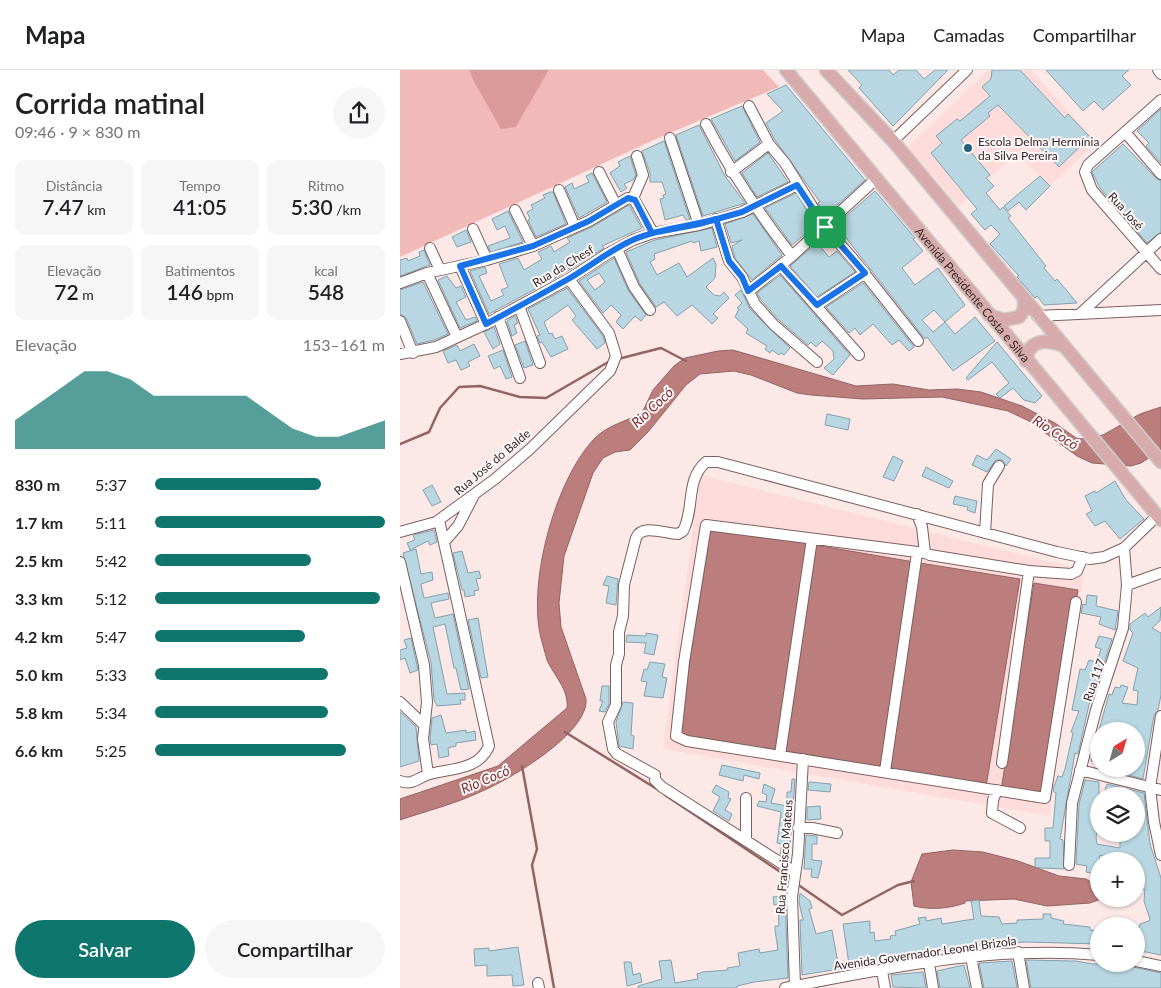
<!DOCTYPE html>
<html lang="pt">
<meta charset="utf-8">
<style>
:root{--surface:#fff;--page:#f6f6f6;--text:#202124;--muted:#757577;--line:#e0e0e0;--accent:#0f766e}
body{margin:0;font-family:Lato,sans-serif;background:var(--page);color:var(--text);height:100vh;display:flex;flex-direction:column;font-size:19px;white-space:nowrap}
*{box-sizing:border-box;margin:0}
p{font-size:16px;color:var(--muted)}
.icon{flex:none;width:28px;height:28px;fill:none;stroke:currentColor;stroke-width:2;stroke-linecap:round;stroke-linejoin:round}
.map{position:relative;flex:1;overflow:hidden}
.sheet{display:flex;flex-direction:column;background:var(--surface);width:400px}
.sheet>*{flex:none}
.needle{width:32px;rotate:37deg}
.tools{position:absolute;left:690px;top:652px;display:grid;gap:10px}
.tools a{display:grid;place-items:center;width:55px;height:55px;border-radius:50%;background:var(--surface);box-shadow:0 1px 4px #0004;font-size:25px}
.pin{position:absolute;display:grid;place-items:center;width:42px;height:42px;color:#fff;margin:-21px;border-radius:10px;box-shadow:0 2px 8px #0006}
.round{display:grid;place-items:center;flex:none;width:52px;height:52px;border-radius:26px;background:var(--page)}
.overview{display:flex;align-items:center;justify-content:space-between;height:85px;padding:0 15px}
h1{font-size:28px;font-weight:600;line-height:38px}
.stats{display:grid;grid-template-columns:repeat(3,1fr);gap:8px;height:85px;padding:5px 15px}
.stats div{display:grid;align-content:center;border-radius:10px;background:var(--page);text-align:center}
.stats b{font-size:21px;font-weight:600}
.stats small{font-size:14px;font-weight:400}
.stats p{font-size:14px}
.chart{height:140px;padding:10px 15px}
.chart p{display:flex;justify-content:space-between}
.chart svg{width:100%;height:90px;margin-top:5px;fill:var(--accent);opacity:.7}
.button{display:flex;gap:10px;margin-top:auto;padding:10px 15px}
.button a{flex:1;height:58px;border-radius:30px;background:var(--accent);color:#fff;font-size:20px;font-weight:600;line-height:58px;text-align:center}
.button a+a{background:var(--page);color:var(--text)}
ul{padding:0 15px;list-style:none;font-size:16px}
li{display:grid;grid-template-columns:80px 60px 1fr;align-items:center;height:38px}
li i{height:12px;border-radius:6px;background:var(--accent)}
header{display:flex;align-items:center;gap:30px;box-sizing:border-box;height:70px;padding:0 25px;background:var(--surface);border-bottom:1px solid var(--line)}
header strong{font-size:24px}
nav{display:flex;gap:28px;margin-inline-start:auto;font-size:18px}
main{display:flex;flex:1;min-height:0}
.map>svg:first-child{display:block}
.built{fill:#fddcdb}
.green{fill:#f1bab9}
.forest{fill:#d99a99}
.water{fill:#bb7e7d;stroke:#926464}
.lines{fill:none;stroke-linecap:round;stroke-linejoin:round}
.stream{stroke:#926464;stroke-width:2.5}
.building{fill:#b8d7e2;stroke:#84a1ac;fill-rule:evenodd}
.minor-casing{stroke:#7b605f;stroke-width:12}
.major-casing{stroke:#cecbcb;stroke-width:15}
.minor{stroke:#fff;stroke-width:10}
.major{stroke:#d7abab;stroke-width:12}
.route-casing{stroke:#fff;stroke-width:10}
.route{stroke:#1a73e8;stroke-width:6}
.poi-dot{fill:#236378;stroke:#fff8f8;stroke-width:2}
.labels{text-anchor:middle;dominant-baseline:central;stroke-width:4;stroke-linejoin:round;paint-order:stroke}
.poi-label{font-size:12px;fill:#342828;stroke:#fff8f8;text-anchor:start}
.street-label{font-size:12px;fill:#342828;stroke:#fff8f8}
.water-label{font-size:14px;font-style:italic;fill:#792d31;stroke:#fff8f8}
</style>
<header>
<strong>Mapa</strong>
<nav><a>Mapa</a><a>Camadas</a><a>Compartilhar</a></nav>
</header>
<main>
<section class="sheet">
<div class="overview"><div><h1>Corrida matinal</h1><p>09:46 · 9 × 830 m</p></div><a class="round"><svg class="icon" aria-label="share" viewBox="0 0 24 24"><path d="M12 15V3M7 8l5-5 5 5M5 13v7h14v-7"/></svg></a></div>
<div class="stats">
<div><p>Distância</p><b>7.47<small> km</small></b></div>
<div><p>Tempo</p><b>41:05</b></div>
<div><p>Ritmo</p><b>5:30<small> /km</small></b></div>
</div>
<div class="stats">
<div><p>Elevação</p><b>72<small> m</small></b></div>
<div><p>Batimentos</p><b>146<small> bpm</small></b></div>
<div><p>kcal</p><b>548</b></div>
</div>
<div class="chart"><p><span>Elevação</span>153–161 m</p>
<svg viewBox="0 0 160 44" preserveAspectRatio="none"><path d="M0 44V30L10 22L20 14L30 6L40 6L50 10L60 18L70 18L80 18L90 18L100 18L110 26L120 34L130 38L140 38L150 34L160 30V44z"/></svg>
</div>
<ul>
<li><b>830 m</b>5:37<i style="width:72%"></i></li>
<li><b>1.7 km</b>5:11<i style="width:100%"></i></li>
<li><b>2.5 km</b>5:42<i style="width:68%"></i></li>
<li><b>3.3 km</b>5:12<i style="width:98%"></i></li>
<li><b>4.2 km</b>5:47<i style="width:65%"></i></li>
<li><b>5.0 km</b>5:33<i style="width:75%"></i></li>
<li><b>5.8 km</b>5:34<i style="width:75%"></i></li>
<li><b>6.6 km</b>5:25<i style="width:83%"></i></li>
</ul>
<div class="button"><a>Salvar</a><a>Compartilhar</a></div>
</section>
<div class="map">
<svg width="761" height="918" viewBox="0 0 761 918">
<rect width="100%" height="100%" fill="#fbe8e7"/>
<path class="built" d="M588,0H631L697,72L650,116L618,84H615L559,137L508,77Z
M300,405L684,500L649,746L263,679Z"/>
<path class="green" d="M0,0H69L72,8L116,57L149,0H363L379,17L258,68L0,187Z"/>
<path class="forest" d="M69,0H149L116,57L101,59L72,8Z"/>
<path class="water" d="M333,280L456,316L493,314L529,320L557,319L581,322L622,336L655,353L676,368L681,369L703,365L740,344L761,337V380L741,393L731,396L692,393L677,386L629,351L608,341L542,327L463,329L411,325L397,323L351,305L334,301L300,304L286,315L248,362L230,380L215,382L203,388L193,403L164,486L159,533L161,557L186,629C189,663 109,710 80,722C55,734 26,741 0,750V729L98,696L167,638C169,619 154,606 147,590C145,583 143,575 141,568C127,512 156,408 195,368C208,355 227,351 242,343L253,320L274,296L285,288L318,281Z
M311,457L410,474L377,682L278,665Z
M415,475L514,492L481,699L382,683Z
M520,493L620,509L586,717L487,701Z
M634,513L678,520L644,728L601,720Z
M553,780L583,782L618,791L659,806L686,809L699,817V829H701L690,833L647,836L614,829L565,831V833C548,839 530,840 514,836L511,812L522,784Z"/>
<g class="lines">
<path class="stream" d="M218,289L261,278L286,291
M0,374L29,362L40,338L59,317L80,316L120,327L146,328L210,291
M165,662L260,721
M122,696L137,779L132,795L154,918
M265,725L391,809
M397,814L442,845L498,815L514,811"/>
</g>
<path class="building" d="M448,0H489L493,5L499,0H516L524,9L535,0H548L493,56L459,18L462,15Z
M592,0H620L665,48L668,44L690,67L659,97L598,35L588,43L590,46L561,70L590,105L586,108L594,116L586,123L600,140L603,137L611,146L608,148L646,196L644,198L655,211L657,209L677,233L644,235L637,226L635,228L617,207L619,206L590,174L600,164L591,155L585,160L571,144L577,139L531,83L542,73L536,66L557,49L560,51L590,26L582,17L591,9Z
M646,0H729L722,6L731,15L703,40L694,31L683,41Z
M386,15L465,110L426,145L418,133L420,132L375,70L366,53L383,41L367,24Z
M342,36L360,72L335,91L311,49Z
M761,39V93L746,76L749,73L737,61Z
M299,55L325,106L345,133L303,146L276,65Z
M264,71L290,150H286L283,145L265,150L260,129L264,128L263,125L266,124L262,112H250V103L242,81Z
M723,74L756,108L761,111V162L747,173L700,118L692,102Z
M368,83L388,112L357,127L342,103Z
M230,86L236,105L233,110L224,114L227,118L221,122L210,103L220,96L218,92Z
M192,103L207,132L179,148L165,117L172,113L174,119L189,112L186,106Z
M640,106L650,116L626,140L619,132L608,141L604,136Z
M475,121L515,168L513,169L523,181L502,198L515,215L538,198L565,235L545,252L555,264L575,247L595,271L553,301L527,267L525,269L436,155ZM534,240L545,252L533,262L522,250Z
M150,122H153L166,154L136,167L128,150L130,149L127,142L133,139L131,135L145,128L143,125Z
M396,123L416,155L392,175L365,138Z
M229,135L242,158L202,176L204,178L161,205L89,244L70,201L85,197L87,203L79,206L91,231L104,225L101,220L108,217L99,194L118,188L124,200L142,189L138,182L151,176L154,182L170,172L167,168L192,157Z
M108,141L123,172L91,182L88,176L110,168L105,156L97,160L92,149Z
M353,144L382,185L352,210L335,188L332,176L342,170L331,173L325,154Z
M312,158L317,177L301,181L299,171L293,173L292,171L254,184L255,189L250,192L257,205L279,193L287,207L313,188L316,194L315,208L306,217L314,225L320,226L324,222L329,228L313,244L318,248L312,254L292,235L277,246L264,232L256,237L240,214L226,182L255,170Z
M66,160L71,172L57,177L52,167Z
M417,173L429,187L437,181L455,202L417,227L390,196Z
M24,180L30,195L0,206V190L7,188L8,191L20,186L19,182Z
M214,188L228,220L246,245L241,251L235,246L223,259L216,252L221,245L211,235L203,243L179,211ZM199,203L205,212L195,220L187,210Z
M380,205L450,285L433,305L424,298L434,289L433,281L422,271L416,277L411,272L408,275L379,250L361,230L357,223Z
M47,206L56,218L61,216L66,227L56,232L66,250L75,247L77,251L60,258L38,210Z
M23,212L48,264L34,270L17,274L6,248L0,244V220Z
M463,213L514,277L509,281L499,270L492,275L473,254L460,265L455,258L449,263L426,237Z
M167,218L203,266L205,273L197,279L172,250L176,246L168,235L144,252L149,264L152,263L155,269L162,266L168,279L151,287L142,272L140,273L137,266L140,265L128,239Z
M341,220L350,239L390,278L384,285L381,283L379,285L372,280L370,283L365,279L367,276L346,263L348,259L335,247L339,239L337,238L342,233L335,225Z
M115,246L118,253L114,255L117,263L112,266L107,251Z
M94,257L100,274L93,279L84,262Z
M125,271L133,295L124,298L115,275Z
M597,272L642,326L635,333L624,330L613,318L600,328L596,324L609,313L592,292L568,310L566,308Z
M74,274L80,286L68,292L70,296L61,300L56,290L48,293L43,281L57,275L60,281Z
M103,280L112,307L106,309L100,296L94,299L88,286Z
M427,344L450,349L448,360L425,355Z
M596,379L611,389L606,396L602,390H596L587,402L572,395L577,385L587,390Z
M493,386L503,391L494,411L483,407Z
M526,397L553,411L549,418L522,406Z
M715,411L726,430L744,449L720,469L705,451L695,456L686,444L692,441L685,426L695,421L696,423Z
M32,415L41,432L32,436L23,420Z
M555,426L577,431L575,443L567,440L568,437L553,434Z
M34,460L37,472L30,475L28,471L10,480L7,473L15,470L13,465Z
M16,479L21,504L32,502L33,510L21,514L24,528L48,523L49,529L31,533L35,548L53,544L69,619L61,620L56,598H54L45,554L33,557L47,624L65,623V630H60L61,634L37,636L34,630L31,593L3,483Z
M62,481L68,503L79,501L81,508L76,509L79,520L74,521L75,525L65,527L64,520H62L53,483Z
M207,506L218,509L216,535L206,533L209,516L203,515Z
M687,525L697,526L696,536L718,541L715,560L699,554L701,547L681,543L683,534L686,535Z
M761,537L760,551L752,558L761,563V625L758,640L754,645L743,709L710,700L736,699V661H699V694L691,691L692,685L709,624L712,625L715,617L720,618L721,615L728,617L722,633L737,635L738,621L733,620L738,598L723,591L733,563L730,560V554L745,543L748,547Z
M78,548L88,607L81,608L68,550Z
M246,563L258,565L254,585L244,583L246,573L226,572L227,565L246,566Z
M699,566L712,569L693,627L691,626L678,684L675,683L660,769L663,770L664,799L641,798L635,797V788H650V771H645V758H653L656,723L654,722L653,719L658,706L662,707L665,699L673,663L671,662L679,641L672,640L680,599L685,600L689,590L697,592L701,579L695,577Z
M11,568L18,600L10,603L5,588L0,590V580L7,578L4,570Z
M250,592L265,594L262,607L267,608L263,628L244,626L247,612L241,611L244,599L247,600Z
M202,616H209V634L205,642L199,641L203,631H200Z
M223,632L233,633L231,665L234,666L233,679L219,676L216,652Z
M0,642L16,657L19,691L0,697Z
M41,645L46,663L66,660V663L75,661L76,670L56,673V676L48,678L49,686L39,688L37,674L31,675L30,669L32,648Z
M322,695L360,703L359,709L344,705L343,711L319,705Z
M392,709H395L389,790L380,784L382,774L377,773L381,742L357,736L359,731L366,732L367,725L362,723L364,714L375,719L371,733L387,736V722H391Z
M685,710L699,712V754L696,767L697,774L720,778V768H725L727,764H736V726H703L707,714L744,723L750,774L761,808V885L736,880V858H739L740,854L749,851L750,849L744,831L745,819L740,821L736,812V790L716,791L700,785L696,804L686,802L687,796L676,794L679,734Z
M409,712L431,714L430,722L408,720Z
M316,715L329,722L328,728L331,729L325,740L332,744L329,751L313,741L320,727L312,722Z
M420,736L421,749L407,750V737Z
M406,765L417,766V774H412V790L422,791L418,808L411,807L412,799H404Z
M400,823L410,831L412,838L409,839L416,864L432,860L439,899L402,905L400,850H403L399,832Z
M385,826L388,908L354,912L337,916V918H238V916L262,909L259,891L271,890L275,913L298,909L297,904L303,902L328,900L327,898L340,896L338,883L359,879L360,883L378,880L375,860V856H379L378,834L374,835L373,827Z
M579,830L581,846L599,847L602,854L617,853V850L643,849V844H651V848L664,851L663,854L690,857V860L699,861V874L626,872L588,874L449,894L443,854L470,851V863L474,862L475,871L491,869L490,866L496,865L495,861L520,854L518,848L526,847V851L541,848L542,854L574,849L571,831Z
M118,877L124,915L113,916L112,905L87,906V895L75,896L74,879L89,878V881Z
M626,890L675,891L694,894H714L733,897L761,903V918H631Z
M612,891L617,918H584L579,893Z
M224,892H231L233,905L240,903L242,912L227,916Z
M564,895L570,918H540L537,901Z
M523,902L526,918L493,917L491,905Z"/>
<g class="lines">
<defs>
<path id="minor" d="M758,0L761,4
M761,30L688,95L685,102L692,120L761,199
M349,36L369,74L385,93L425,157L454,190L518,271
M306,54C331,102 359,144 392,186
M725,62L761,104
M270,68L299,155
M493,71L567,0
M199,102L216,135
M331,102L369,74
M159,120L175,157
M233,128L243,105L237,86
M115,140L133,176
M316,149L329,191L342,207L355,234L374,255L417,292
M73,159L87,190
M30,178L40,200
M217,179L234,217L250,240
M60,196L86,254
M381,196L459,285
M27,203L57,267
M0,213L27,203L87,190L133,176L189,151L228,128H233L235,131L253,163
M349,221L392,186L476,109
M417,235L465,203
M119,236L140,293
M680,244L761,169
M637,246L761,240
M98,247L120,308
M0,251L13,283
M0,284L36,277L86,254L169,209L207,184L233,170L253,163L299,155L342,142L397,115
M517,444L522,457L525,483L530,485L629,501L671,504L677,501L683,487
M0,462L36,452L95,409L130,379L210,301L216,286L209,263L169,209
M585,463L588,414L599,396
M44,472L58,456L73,427
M525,483L306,455L284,592L276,666L287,671L645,728L676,532
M0,492L24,595L27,632L23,669L28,704
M727,515L761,503
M0,632L23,654
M761,646L750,718L754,752L761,785
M380,685L412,469
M602,693L629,501
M680,700L761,720
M485,701L517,483
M0,711C13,716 18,707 30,704C51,698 78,701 89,676L39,450
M597,720L593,730L592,743L620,758
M346,728V771
M398,758H412L437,763
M669,795L672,733L696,640L723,558L727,515L724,478L757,446
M395,802L262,717L255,710V705L217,684L213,679L208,652L216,635V595L219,584V562L223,546L224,515L236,468C242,453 265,464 278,464L283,461C295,439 285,410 306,392H318L657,482L690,489L704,487L724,478
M618,882L624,918
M571,887L577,918
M736,891L761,896
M529,893L533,918
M482,901L485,918
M138,913L139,918
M395,916L392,827L398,784L403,689
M385,918C488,898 594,875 699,885"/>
<g id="major">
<path id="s1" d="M386,0L761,450"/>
<path d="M426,0L493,71L761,392"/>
<path d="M589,245L604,250L619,247L624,240V230"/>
<path d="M626,291C628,270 645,269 661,275"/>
</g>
</defs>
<use href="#minor" class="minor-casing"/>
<use href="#major" class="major-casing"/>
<use href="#minor" class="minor"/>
<use href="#major" class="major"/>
</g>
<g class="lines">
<defs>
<path id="route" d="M425,157L397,115L342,142L299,154L252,163L235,130L228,128L189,151L133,176L60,196L86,254C114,239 142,224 170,208C191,196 211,179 235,169C261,158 289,157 316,149L329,191L342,207L348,221L381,196L417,235L465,203L425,157"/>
</defs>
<use href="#route" class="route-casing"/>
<use href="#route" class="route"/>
</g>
<circle class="poi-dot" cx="568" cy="78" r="5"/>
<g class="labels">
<g class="poi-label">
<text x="578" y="71">Escola Delma Hermínia<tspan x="578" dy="14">da Silva Pereira</tspan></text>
</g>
<g class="street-label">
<text transform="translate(726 141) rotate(48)">Rua José</text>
<text transform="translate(163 196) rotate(-31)">Rua da Chesf</text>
<text stroke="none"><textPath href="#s1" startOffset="292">Avenida Presidente Costa e Silva</textPath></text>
<text transform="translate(92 392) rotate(-40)">Rua José do Balde</text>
<text transform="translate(694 610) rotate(-71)">Rua 117</text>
<text transform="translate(384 787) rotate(-86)">Rua Francisco Mateus</text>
<text transform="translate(525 883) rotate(-8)">Avenida Governador Leonel Brizola</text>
</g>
<g class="water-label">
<text transform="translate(252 337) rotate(-43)">Rio Cocó</text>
<text transform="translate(656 362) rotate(33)">Rio Cocó</text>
<text transform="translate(85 709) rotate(-23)">Rio Cocó</text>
</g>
</g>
</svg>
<div class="tools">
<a><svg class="needle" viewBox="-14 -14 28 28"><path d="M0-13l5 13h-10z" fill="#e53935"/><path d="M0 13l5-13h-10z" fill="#757577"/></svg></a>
<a><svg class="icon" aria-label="layers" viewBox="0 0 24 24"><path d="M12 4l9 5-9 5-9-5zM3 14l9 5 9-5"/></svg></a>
<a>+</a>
<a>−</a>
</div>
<div class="pin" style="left:425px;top:157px;background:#1e9e55"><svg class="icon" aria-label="arrive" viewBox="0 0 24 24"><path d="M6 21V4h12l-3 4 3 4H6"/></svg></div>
</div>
</main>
